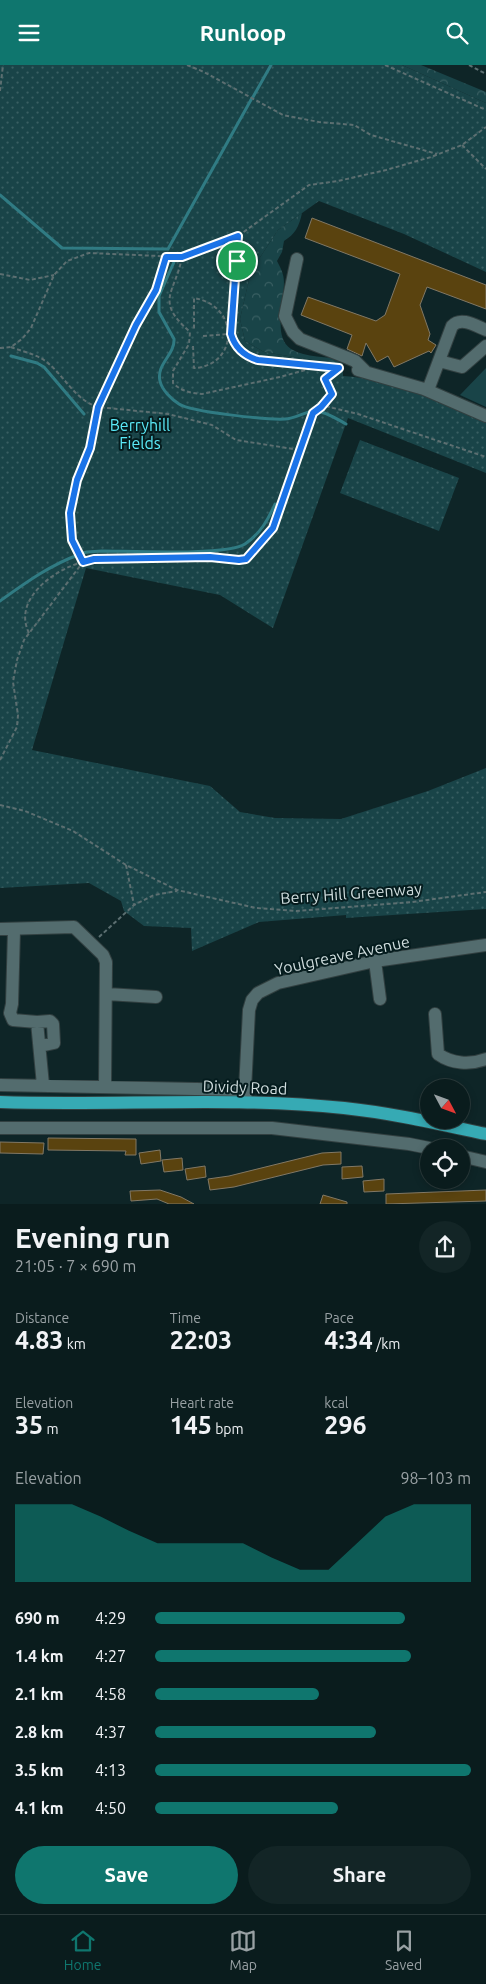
<!DOCTYPE html>
<meta charset="utf-8">
<style>
:root{--surface:#0a1c1d;--page:#132526;--text:#f1f3f6;--muted:#99a1a4;--line:#2a3a3b;--accent:#0f766e}
body{margin:0;font-family:Ubuntu,sans-serif;background:var(--page);color:var(--text);height:100vh;display:flex;flex-direction:column;font-size:19px;white-space:nowrap}
*{box-sizing:border-box;margin:0}
p{font-size:16px;color:var(--muted)}
.icon{flex:none;width:28px;height:28px;fill:none;stroke:currentColor;stroke-width:2;stroke-linecap:round;stroke-linejoin:round}
.map{position:relative;height:1139px;overflow:hidden}
.sheet{display:flex;flex-direction:column;background:var(--surface);flex:1}
.sheet>*{flex:none}
.needle{width:32px;rotate:131deg}
.buttons{position:absolute;left:420px;top:1014px;display:grid;gap:10px}
.buttons a{display:grid;place-items:center;width:50px;height:50px;border-radius:50%;background:var(--surface);box-shadow:0 2px 8px #0003,0 0 0 1px var(--line);font-size:25px}
.pin{position:absolute;display:grid;place-items:center;width:42px;height:42px;color:#fff;margin:-21px;border:2px solid #fff;border-radius:50%;box-shadow:0 1px 5px #0007}
.round{display:grid;place-items:center;flex:none;width:52px;height:52px;border-radius:26px;background:var(--page)}
.head{display:flex;align-items:center;justify-content:space-between;height:85px;padding:0 15px}
h1{font-size:28px;font-weight:600;line-height:38px}
.figures{display:grid;grid-template-columns:repeat(3,1fr);gap:8px;height:85px;padding:5px 15px}
.figures div{display:grid;align-content:center}
.figures b{font-size:25px;font-weight:600}
.figures small{font-size:14px;font-weight:400}
.figures p{font-size:14px}
.chart{height:140px;padding:10px 15px}
.chart p{display:flex;justify-content:space-between}
.chart svg{width:100%;height:90px;margin-top:5px;fill:var(--accent);opacity:.7}
.button{display:flex;gap:10px;margin-top:auto;padding:10px 15px}
.button a{flex:1;height:58px;border-radius:30px;background:var(--accent);color:#fff;font-size:20px;font-weight:600;line-height:58px;text-align:center}
.button a+a{background:var(--page);color:var(--text)}
ul{padding:0 15px;list-style:none;font-size:16px}
li{display:grid;grid-template-columns:80px 60px 1fr;align-items:center;height:38px}
li i{height:12px;border-radius:6px;background:var(--accent)}
header{display:flex;justify-content:space-between;align-items:center;height:65px;padding:0 15px;background:var(--accent);color:#fff;font-size:22px;font-weight:600}
.menu{display:flex;justify-content:space-around;align-items:center;height:70px;border-top:1px solid var(--line);background:var(--surface);font-size:14px;color:var(--muted)}
.menu a{display:grid;justify-items:center;gap:2px}
.menu .current{color:var(--accent)}
.map>svg:first-child{display:block}
.grass{fill:#194448}
.forest{fill:url(#forest-crowns)}
.park{fill:url(#park-dots)}
.lines{fill:none;stroke-linecap:round;stroke-linejoin:round}
.stream{stroke:#307b83;stroke-width:3}
.building{fill:#5a430f;stroke:#817865}
.minor-casing{stroke:#324041;stroke-width:14}
.major-casing{stroke:#324041;stroke-width:14}
.path{stroke:#5c6f71;stroke-width:2;stroke-dasharray:4 2.5;stroke-linecap:butt}
.minor{stroke:#536c6e;stroke-width:12}
.major{stroke:#36aab4;stroke-width:12}
.route-casing{stroke:#fff;stroke-width:10}
.route{stroke:#1a73e8;stroke-width:6}
.labels{text-anchor:middle;dominant-baseline:central;stroke-width:4;stroke-linejoin:round;paint-order:stroke}
.park-label{font-size:16px;fill:#5beaf8;stroke:#051c1e}
.street-label{font-size:16px;fill:#d0ddde;stroke:#051c1e}
</style>
<header><svg class="icon" aria-label="menu" viewBox="0 0 24 24"><path d="M4 6h16M4 12h16M4 18h16"/></svg>Runloop<svg class="icon" aria-label="search" viewBox="0 0 24 24"><circle cx="10" cy="10" r="6"/><path d="M15 15l6 6"/></svg></header>
<div class="map">
<svg width="486" height="1139" viewBox="0 0 486 1139">
<defs>
<pattern id="forest-crowns" width="20" height="18" patternUnits="userSpaceOnUse" patternTransform="scale(1.25)"><rect width="20" height="18" fill="#194448"/><path d="M2 6a3 3 0 1 1 6 0M12 15a3 3 0 1 1 6 0" fill="none" stroke="#395f62"/></pattern>
<pattern id="park-dots" width="8" height="8" patternUnits="userSpaceOnUse" patternTransform="scale(1.25)"><rect width="8" height="8" fill="#194448"/><path d="M2 2h.1M6 6h.1" fill="none" stroke="#395f62" stroke-width="1.8" stroke-linecap="round"/></pattern>
</defs>
<rect width="100%" height="100%" fill="#0e2527"/>
<path class="grass" d="M486,303V342L460,330Z"/>
<path class="forest" d="M402,0H421L486,27V38Z
M302,148C299,162 295,169 284,176L282,187L277,196C279,200 282,205 283,210C288,228 270,271 291,284C306,293 327,291 344,295L343,300L264,287L245,276L240,254L251,206L278,165Z"/>
<path class="park" d="M0,0H402L486,38V207L404,169L319,136L278,165L251,206L240,254L245,276L264,287L343,300V311C393,314 442,336 486,358V408L348,353L273,563L220,530L86,503L32,685L210,721L240,747L275,753L341,754L428,726L486,703V844L346,853V850L259,857L192,886L191,863L144,861L124,846L121,836L89,818L0,823Z
M360,375L459,413L439,466L340,428Z"/>
<g class="lines">
<path class="stream" d="M253,32L271,0
M0,130L62,183L168,184
M168,184L252,33
M174,197L159,231V247L174,274C175,290 156,299 160,316C162,325 171,334 179,339C191,347 268,355 285,354C295,354 304,347 314,346C325,346 337,354 346,359
M11,291L37,298L44,302L84,349
M79,489L87,487L102,486C129,486 227,491 245,479C260,469 268,455 275,439
M0,536C24,519 50,500 78,490"/>
</g>
<path class="building" d="M312,153L486,220V244L427,222L420,240L430,269L428,275L436,280L431,288L429,286L394,302L388,291L377,297L366,278L362,291L347,284L352,270L301,250L308,232L376,256L385,250L400,209L305,173Z
M48,1073L136,1074V1090H125L126,1086L48,1085Z
M0,1077L44,1078L43,1089L0,1088Z
M160,1085L161,1096L141,1099L139,1088Z
M341,1087V1099L323,1100L234,1122L210,1125L208,1114L229,1111L322,1088Z
M182,1093L183,1105L164,1107L162,1095Z
M205,1101L206,1112L187,1115L185,1104Z
M362,1101L363,1112L342,1114V1102Z
M384,1114V1126L364,1127L363,1116Z
M160,1125L181,1132L194,1139H169L157,1134L131,1136L130,1126Z
M486,1125V1136L386,1139V1129Z
M323,1130L347,1137V1139H320Z"/>
<g class="lines">
<defs>
<path id="minor" d="M297,194L285,251L293,267L300,274L348,293L355,296L365,306
M439,296L462,302L486,281
M358,305L424,324L486,351
M428,325L452,261C461,251 476,261 486,265
M0,864L74,862L103,890L106,897L105,1021
M14,865L12,939L10,948L13,955L37,957L43,1020
M375,896L380,934
M107,929L156,932
M435,949L438,989C452,999 470,1000 486,994
M37,957L50,956L53,959L54,978L40,981
M0,1020L245,1025
M246,1037L245,1025L249,945L252,935L258,928L278,918L375,896L486,880
M0,1063H272L409,1079L429,1083
M461,1091L486,1097"/>
<path id="major" d="M0,1037C115,1041 230,1031 344,1043C392,1048 439,1059 486,1069"/>
</defs>
<use href="#minor" class="minor-casing"/>
<use href="#major" class="major-casing"/>
<path class="path" d="M187,0L204,7L283,50L319,57L354,60L371,70L437,89
M385,0L486,45
M469,0L486,9
M0,26L3,0
M462,80L486,104
M238,171L231,269C235,283 243,291 258,295L344,304
M182,192C175,229 154,235 190,267L189,279L173,306V318C181,326 190,328 202,329L280,312L320,301
M0,209L30,215L54,210
M203,271L228,269
M193,281L194,303C238,301 241,241 194,233V264
M11,282C21,286 35,289 44,295C65,310 73,334 98,342L168,349L212,360L236,375L300,385
M0,283L11,282L22,274L31,263L54,210L67,196L89,188L182,192L238,171L309,120L338,116L386,105L431,92L462,80L486,62
M322,340L332,329L325,314L338,304
M29,568C12,534 55,504 83,497L72,475L71,448L77,415L90,383L98,342L136,260L156,225L167,192
M0,695L17,662L18,650L13,617L17,595L24,575L83,497L94,494L210,492L239,495L246,494L273,463L313,348L318,343L325,341L358,349L486,392
M0,740L25,746L73,766L126,800L177,825L256,843L296,846L412,837L486,827
M126,800L134,840
M99,872L134,840L154,830L177,826"/>
<use href="#minor" class="minor"/>
<use href="#major" class="major"/>
</g>
<g class="lines">
<defs>
<path id="route" d="M238,171L231,269C235,283 244,291 258,295L339,303L325,314L332,329L321,342L313,348L273,463L246,494L239,495L210,492L94,494L83,497L72,475L70,448L77,415L90,383L98,342L136,260L156,225L166,192H182Z"/>
</defs>
<use href="#route" class="route-casing"/>
<use href="#route" class="route"/>
</g>
<g class="labels">
<g class="park-label">
<text x="140" y="360">Berryhill<tspan x="140" dy="18">Fields</tspan></text>
</g>
<g class="street-label">
<text transform="translate(351 828) rotate(-4)">Berry Hill Greenway</text>
<text transform="translate(342 890) rotate(-12)">Youlgreave Avenue</text>
<text transform="translate(245 1022) rotate(2)">Dividy Road</text>
</g>
</g>
</svg>
<div class="buttons">
<a><svg class="needle" viewBox="-14 -14 28 28"><path d="M0-13l5 13h-10z" fill="#e53935"/><path d="M0 13l5-13h-10z" fill="#99a1a4"/></svg></a>
<a><svg class="icon" aria-label="locate" viewBox="0 0 24 24"><circle cx="12" cy="12" r="6"/><path d="M12 2v4M12 18v4M2 12h4M18 12h4"/></svg></a>
</div>
<div class="pin" style="left:237px;top:196px;background:#1e9e55"><svg class="icon" aria-label="arrive" viewBox="0 0 24 24"><path d="M6 21V4h12l-3 4 3 4H6"/></svg></div>
</div>
<section class="sheet">
<div class="head"><div><h1>Evening run</h1><p>21:05 · 7 × 690 m</p></div><a class="round"><svg class="icon" aria-label="share" viewBox="0 0 24 24"><path d="M12 15V3M7 8l5-5 5 5M5 13v7h14v-7"/></svg></a></div>
<div class="figures">
<div><p>Distance</p><b>4.83<small> km</small></b></div>
<div><p>Time</p><b>22:03</b></div>
<div><p>Pace</p><b>4:34<small> /km</small></b></div>
</div>
<div class="figures">
<div><p>Elevation</p><b>35<small> m</small></b></div>
<div><p>Heart rate</p><b>145<small> bpm</small></b></div>
<div><p>kcal</p><b>296</b></div>
</div>
<div class="chart"><p><span>Elevation</span>98–103 m</p>
<svg viewBox="0 0 160 44" preserveAspectRatio="none"><path d="M0 44V6L10 6L20 6L30 12L40 19L50 25L60 25L70 25L80 25L90 32L100 38L110 38L120 25L130 12L140 6L150 6L160 6V44z"/></svg>
</div>
<ul>
<li><b>690 m</b>4:29<i style="width:79%"></i></li>
<li><b>1.4 km</b>4:27<i style="width:81%"></i></li>
<li><b>2.1 km</b>4:58<i style="width:52%"></i></li>
<li><b>2.8 km</b>4:37<i style="width:70%"></i></li>
<li><b>3.5 km</b>4:13<i style="width:100%"></i></li>
<li><b>4.1 km</b>4:50<i style="width:58%"></i></li>
</ul>
<div class="button"><a>Save</a><a>Share</a></div>
</section>
<nav class="menu">
<a class="current"><svg class="icon" aria-label="home" viewBox="0 0 24 24"><path d="M3 11l9-7 9 7M6 9v11h12V9"/></svg>Home</a>
<a><svg class="icon" aria-label="map" viewBox="0 0 24 24"><path d="M3 6l6-2 6 2 6-2v14l-6 2-6-2-6 2zM9 4v14M15 6v14"/></svg>Map</a>
<a><svg class="icon" aria-label="saved" viewBox="0 0 24 24"><path d="M7 4h10v16l-5-4-5 4z"/></svg>Saved</a>
</nav>
